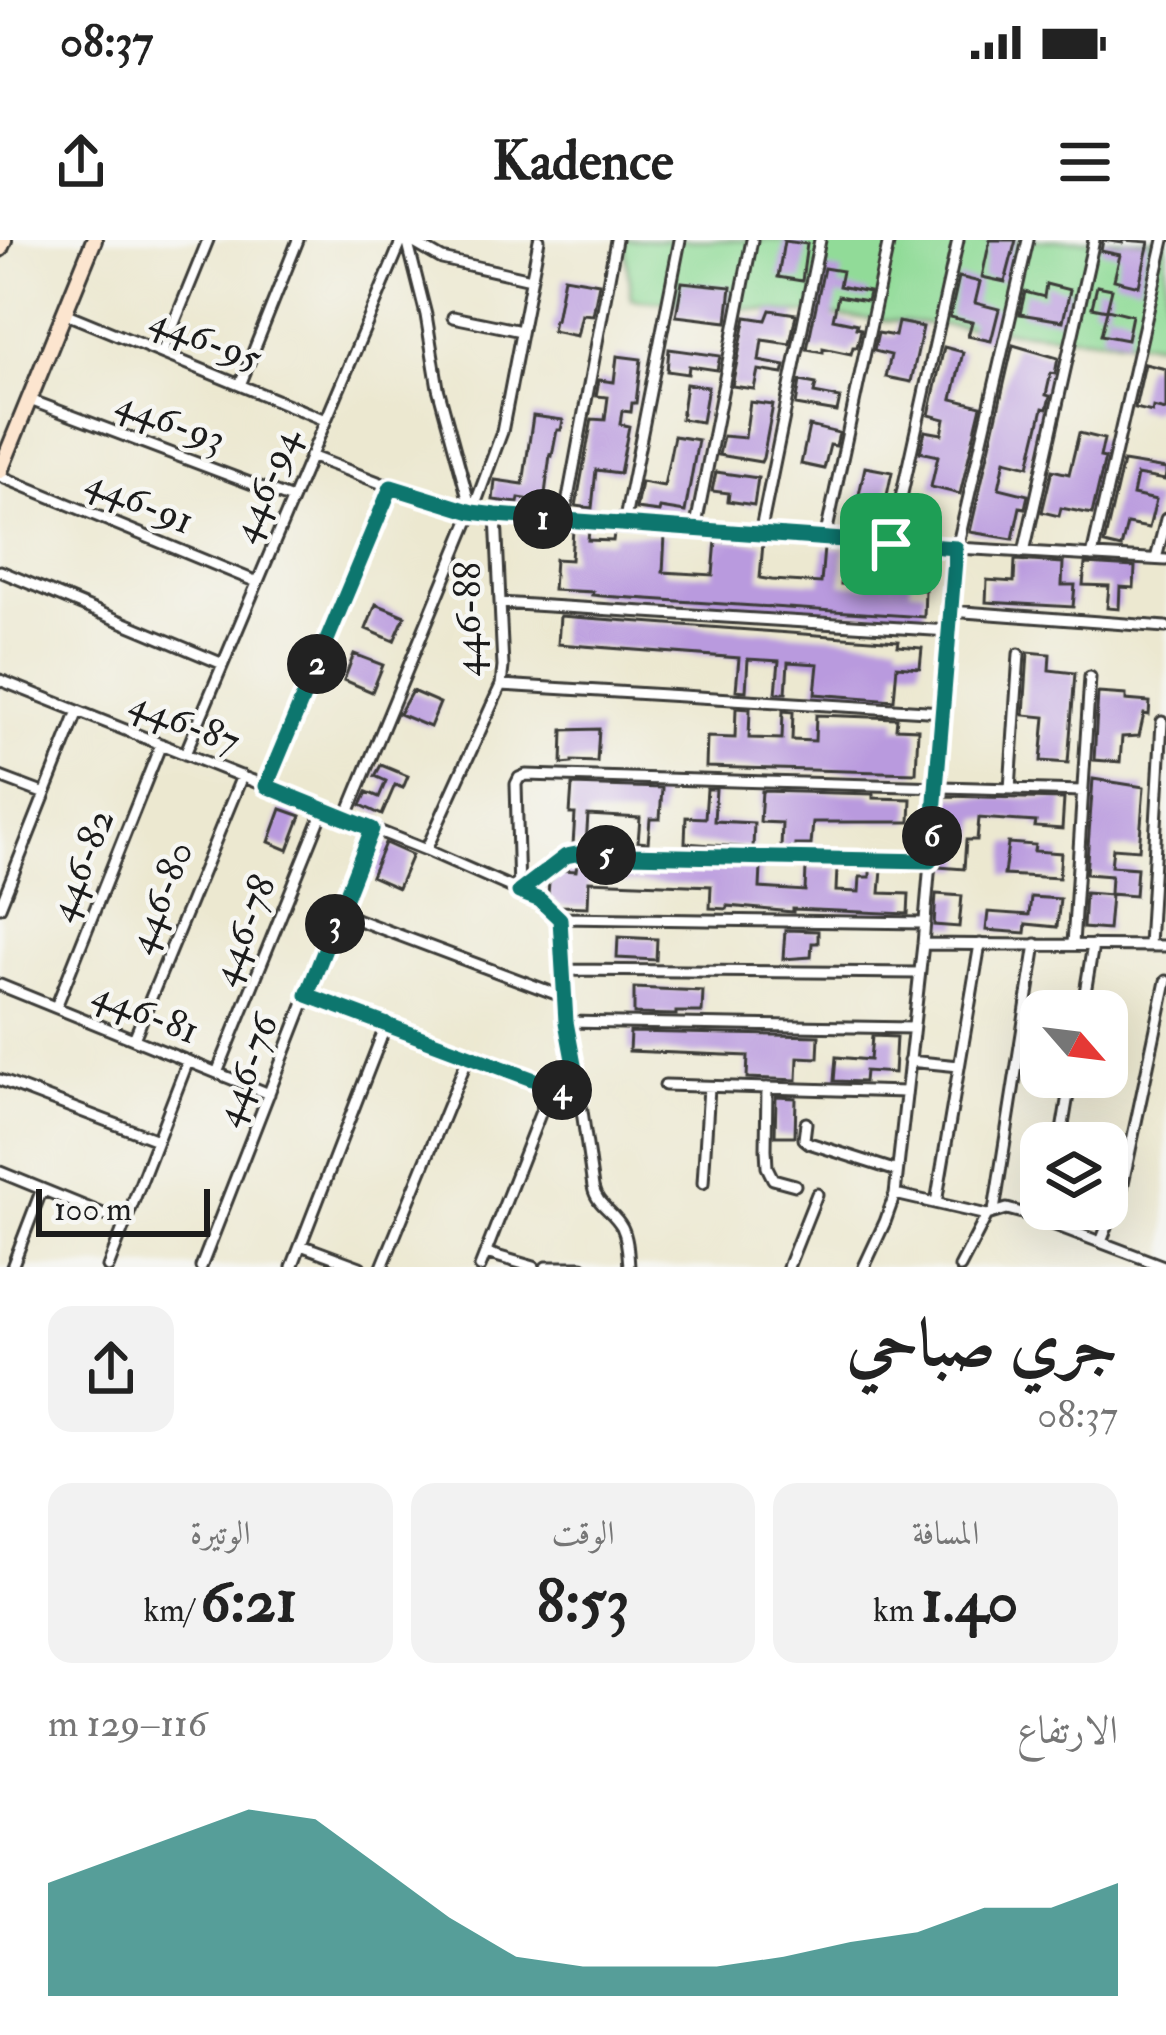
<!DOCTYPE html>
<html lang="ar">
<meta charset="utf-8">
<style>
:root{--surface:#fff;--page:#f2f2f2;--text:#222;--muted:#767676;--accent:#0f766e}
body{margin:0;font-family:"IM FELL Double Pica",Amiri,serif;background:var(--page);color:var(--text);direction:rtl;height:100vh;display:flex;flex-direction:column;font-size:45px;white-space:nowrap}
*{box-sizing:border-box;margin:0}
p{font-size:39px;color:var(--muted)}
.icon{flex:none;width:66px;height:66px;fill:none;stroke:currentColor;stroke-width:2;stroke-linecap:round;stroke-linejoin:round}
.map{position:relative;height:1027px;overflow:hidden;direction:ltr}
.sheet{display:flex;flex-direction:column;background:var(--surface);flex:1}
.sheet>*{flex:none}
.needle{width:78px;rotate:118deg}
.tools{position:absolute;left:1020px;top:750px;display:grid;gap:24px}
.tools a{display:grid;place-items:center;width:108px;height:108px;border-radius:24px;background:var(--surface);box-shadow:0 12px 48px #0002;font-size:60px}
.scale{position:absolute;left:36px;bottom:30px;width:174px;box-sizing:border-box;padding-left:12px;border:6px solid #1c1c1c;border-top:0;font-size:33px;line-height:42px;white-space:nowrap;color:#1c1c1c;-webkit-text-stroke:9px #f6f6f2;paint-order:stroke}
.pin{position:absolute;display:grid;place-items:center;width:102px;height:102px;color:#fff;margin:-51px;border-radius:24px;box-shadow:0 6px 18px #0006}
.km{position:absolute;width:60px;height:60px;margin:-30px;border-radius:50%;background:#222;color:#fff;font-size:33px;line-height:60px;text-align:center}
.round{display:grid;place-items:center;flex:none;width:126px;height:126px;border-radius:24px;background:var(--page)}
.head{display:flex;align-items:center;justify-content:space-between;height:204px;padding:0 48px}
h1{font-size:66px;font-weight:800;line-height:90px}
.figures{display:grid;grid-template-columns:repeat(3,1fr);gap:18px;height:204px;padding:12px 48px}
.figures div{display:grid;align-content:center;border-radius:24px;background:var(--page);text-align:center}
.figures b{font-size:60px;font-weight:800}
.figures small{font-size:33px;font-weight:400}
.figures p{font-size:33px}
.chart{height:336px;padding:24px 48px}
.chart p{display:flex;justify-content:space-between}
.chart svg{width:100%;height:216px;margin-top:12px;fill:var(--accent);opacity:.7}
.status{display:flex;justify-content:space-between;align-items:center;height:84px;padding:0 60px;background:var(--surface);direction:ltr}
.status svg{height:33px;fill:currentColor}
header{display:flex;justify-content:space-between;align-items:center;height:156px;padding:0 48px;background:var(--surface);font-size:54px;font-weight:800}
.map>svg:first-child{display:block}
.green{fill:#91db98;stroke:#567c5a;stroke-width:3}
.building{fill:#b99ade}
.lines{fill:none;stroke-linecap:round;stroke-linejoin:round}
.street-casing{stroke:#3b3b37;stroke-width:15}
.secondary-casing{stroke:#3b3b37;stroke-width:20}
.street{stroke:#fff;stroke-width:9}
.secondary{stroke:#fce5cf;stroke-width:14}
.route-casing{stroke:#fff;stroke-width:24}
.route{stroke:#0f766e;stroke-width:15}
.labels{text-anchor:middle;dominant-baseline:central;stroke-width:9;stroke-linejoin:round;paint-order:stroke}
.street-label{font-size:39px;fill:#1c1c1c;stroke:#f6f6f2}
</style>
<div class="status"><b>08:37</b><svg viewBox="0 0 49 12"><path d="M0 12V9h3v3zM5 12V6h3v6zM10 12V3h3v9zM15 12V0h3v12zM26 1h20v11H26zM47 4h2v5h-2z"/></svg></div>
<header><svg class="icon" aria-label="menu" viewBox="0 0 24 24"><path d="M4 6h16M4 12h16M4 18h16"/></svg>Kadence<svg class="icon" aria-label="share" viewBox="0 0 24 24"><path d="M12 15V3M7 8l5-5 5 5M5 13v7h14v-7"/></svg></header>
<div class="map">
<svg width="1166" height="1027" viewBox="0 0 1166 1027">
<rect width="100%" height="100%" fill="#f6f6f2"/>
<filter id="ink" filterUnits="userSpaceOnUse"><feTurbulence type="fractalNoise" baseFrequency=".00833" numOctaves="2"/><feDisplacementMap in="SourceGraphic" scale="24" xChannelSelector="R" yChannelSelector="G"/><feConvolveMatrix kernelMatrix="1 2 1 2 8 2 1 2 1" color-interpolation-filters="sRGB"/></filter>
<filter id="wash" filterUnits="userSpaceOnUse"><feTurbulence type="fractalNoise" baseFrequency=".004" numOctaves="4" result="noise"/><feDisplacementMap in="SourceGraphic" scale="48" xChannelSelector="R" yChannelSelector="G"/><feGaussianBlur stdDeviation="2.7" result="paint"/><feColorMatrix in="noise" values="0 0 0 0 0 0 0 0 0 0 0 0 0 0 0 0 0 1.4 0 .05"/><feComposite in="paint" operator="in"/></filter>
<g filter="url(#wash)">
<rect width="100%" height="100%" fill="#ece8d0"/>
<path class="green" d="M624,0H1166V104L631,59Z"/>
<g id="blocks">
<path class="building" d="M990,0H1016L1005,42L982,37Z
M1103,0L1123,3V0L1149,2L1139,46L1114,40L1120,15L1101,11Z
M784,1L807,4L802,41L778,37Z
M824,28L842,31L839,46L869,52L867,61L838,56L833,79L857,84L856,88L861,89L857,107H853L851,114L823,108V112L807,109Z
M564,37L599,43L593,75L582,74L577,96L552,91L554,80H556Z
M959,37L980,42L975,63L999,69L991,101L968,96L972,82L950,77Z
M682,42L731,47L727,82L676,76Z
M1046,44L1070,50L1063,81L1020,74L1025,52L1044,57Z
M1097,46L1112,49L1107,69L1132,75L1127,100L1101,95L1107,70L1092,67Z
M770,70L796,74L790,104L762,100L759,121L785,126L783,134L758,130L754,149L732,146L746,77L766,80Z
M898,82L923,87L911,142L886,137L891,115L874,111L878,93L895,96Z
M1013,105L1058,118L1055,134L1051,133L1046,155L1050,156L1047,169L1043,168L1029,226L1005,220L999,248L1028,255L1025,268L1020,267L1013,299L970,292Z
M944,107L963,112L952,159L981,166L960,254L931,247L938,216L920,212L925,191L942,194L945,179L929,175Z
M669,109L720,116L717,130L689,126L688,134L667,131Z
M617,116L641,119L636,163H632L631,172L622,171L620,184L629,186L620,233L596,230L592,268L576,266L592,179L605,180L608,157L596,156L599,140L614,142Z
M1145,124L1166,129V170L1153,167L1152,172L1135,168Z
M800,141L816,144L814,153L840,158L837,172L796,165Z
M686,144L708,147L702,182L681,179Z
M750,162L773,165L763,218L761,222L719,215L723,196L745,198Z
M533,176L563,180L561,190H557L552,216L550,215L544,262L519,258L518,263L493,260L495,240L523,244Z
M809,186L839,193L836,206L830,205L824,229L801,224Z
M1079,193L1104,199L1100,217L1105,218L1092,274L1061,268L1059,276L1042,272L1052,230L1069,234Z
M674,196L698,200L685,272L660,268L659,272L636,269L641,242L664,246Z
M1123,222L1166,229V234L1165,240L1137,235L1133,255L1156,260L1149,288L1127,284L1121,308L1104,304Z
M865,227L892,232L879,292L852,287Z
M716,232L758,238L754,265L728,261L729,253L712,251Z
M573,289L589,290L588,300L613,301L614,293L665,296L663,332L713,335L716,300L763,303L760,338L772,340L821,343L824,308L844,309L841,344L868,346L870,318L912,321L910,349L925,350L924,377L602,356L592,355L593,352L553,350L555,319L571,320Z
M1015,320L1063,323L1062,345H1075L1073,367L986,362L987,340L1014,342Z
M1085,324L1135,327L1134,348L1120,347L1119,369L1107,368L1109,346L1083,345Z
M376,364L405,376L394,401L366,389Z
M560,376L899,401L898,406L922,408L920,428L897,426L894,460L815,454L818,424L788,422L786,453H776L779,421L748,419L746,451L736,450L739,418L558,404Z
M1028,412L1050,414L1049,430L1075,433L1068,523L1041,521L1045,477L1024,475Z
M354,414L383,425L372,452L344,440Z
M412,451L440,463L430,487L399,474Z
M1098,453L1126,455V460L1150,462L1149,475L1144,474L1139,496L1122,497L1120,522L1094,520Z
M736,468L750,469L749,498L782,499L783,471L793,472L792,500L815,501L816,475L897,478L896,488L918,489L916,533L706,527L707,497L735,498Z
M599,489L597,522L572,521V523L562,524L563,490Z
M381,525L408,536L403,548L395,545L382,575L361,565L367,552L379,557L386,541L375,536Z
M1093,539L1144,547L1139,610L1113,608L1111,626L1137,628L1135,656L1110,654L1111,636L1086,634Z
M572,545L662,548L660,579H650L648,603L638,602L640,578L588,575L586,605H573L575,574H570Z
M707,549H716L714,581L754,583L753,608L685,603L686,577L705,578Z
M762,551L873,554V558L911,559L910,582H813L811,605H795V609H781L782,583L760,582Z
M945,556L1064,559L1062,589L1035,587L1036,582L979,578L977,600H966L964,629L939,627Z
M281,569L301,576L288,610L269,602Z
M385,603L412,615L398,648L371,636Z
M1008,603L1035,605L1034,611L1061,613L1059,638L1004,635Z
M577,623L761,627L760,648L805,651L806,628H837L836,651L859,652L860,637H870V629H882L880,653L909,654L908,674L793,669V672L727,666V669L710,668L711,646L589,641L588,667L560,666L548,655L549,642L562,630L576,631Z
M1085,653L1111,655L1108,690L1083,688Z
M936,654L962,656L959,687L934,685Z
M1031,657L1060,659L1057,687L1026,684L1025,693L986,690L988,672L1029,675Z
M785,690L818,691V703H812L811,717L783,719Z
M618,697L657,699L656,720L617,718Z
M634,748L703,751L702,772H676V775L634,774Z
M630,792L819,796L818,818L798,817L797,840L747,838L748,816L629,811Z
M872,796L896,797L894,833L865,831L864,842L834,841L836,817L870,820Z
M776,857L796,858L795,896H775Z"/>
</g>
</g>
<g filter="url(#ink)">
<use href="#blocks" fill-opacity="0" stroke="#3b3b37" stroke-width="3"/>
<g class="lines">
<defs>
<path id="street" d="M407,0L426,75L438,148L472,273
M409,0L442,19L531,39
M64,73L325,180
M453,77L521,91
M162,113L208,0
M240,145L298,0
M30,160L292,259
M310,216L391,247L472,273L957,308L1166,320
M0,236L257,342
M564,280L616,0
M624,284L680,0
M695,290L752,0
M760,294L820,0
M825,299L889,0
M891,303L958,0
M1024,312L1094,0
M1092,316L1164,0
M1156,319L1166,279
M0,331L223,424
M500,363L949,391
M951,371L1166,387
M0,440L426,610L540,660L560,678L566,782L580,857L593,947C597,966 613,970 622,987C628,999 628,1014 629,1027
M501,445L943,472
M185,514L402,0
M0,537L45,554
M266,546L391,247
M1010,549L1019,414
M346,578L472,273L502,192L539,0
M426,610L501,445L503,427L496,275
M519,652L516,544L519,538L526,535L1083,551
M519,652L566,616L576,614L930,621
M0,667L78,471
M340,673L564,757
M560,678L924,683
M923,704L1166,706
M1073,704L1090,437
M1149,705L1162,482
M563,730L919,733
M0,745L269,854
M307,755L580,857
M56,767L161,504
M1082,771L1093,705
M566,782L913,788
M134,799L242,536
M909,821L959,826
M217,833L324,569
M0,840L157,900
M665,845L905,852
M767,848L766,909L767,927L773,939L795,945
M806,883L804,899L809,903L897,931
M1060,903L1071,837
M0,932L125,983
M703,943L709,847
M895,954L987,975
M936,963L980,704
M994,971L1036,704
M1101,1002L1122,948L1166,741
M301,1005L360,1027
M486,1013L534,1027
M12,1027L42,949
M108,1027L188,821
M201,1027L372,589
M292,1027L386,785
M382,1027L469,815
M480,1027L551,846
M546,1027H582
M788,1027L817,954
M864,1027L885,982L895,954L923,704L957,308L1028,0
M960,1027L987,975L1007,969L1026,974L1166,1027"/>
<path id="secondary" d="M0,9L4,0
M0,231L94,0"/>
</defs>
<use href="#street" class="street-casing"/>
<use href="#secondary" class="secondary-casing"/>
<use href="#street" class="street"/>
<use href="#secondary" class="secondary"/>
</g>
</g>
<g class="lines" filter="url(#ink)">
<defs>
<path id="route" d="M391,247L472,272L496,275L956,308L930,621L576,614L566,616L519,652L540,660L560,679L566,782L580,857L307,755L372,589L266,546Z"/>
</defs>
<use href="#route" class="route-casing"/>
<use href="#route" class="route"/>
</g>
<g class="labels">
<g class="street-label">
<text transform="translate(206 99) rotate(22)">446-95</text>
<text transform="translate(171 181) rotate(21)">446-93</text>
<text transform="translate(265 245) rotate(-67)">446-94</text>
<text transform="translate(140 261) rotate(23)">446-91</text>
<text transform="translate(467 379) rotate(-90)">446-88</text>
<text transform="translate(185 482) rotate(22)">446-87</text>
<text transform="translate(81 625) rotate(-68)">446-82</text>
<text transform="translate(160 657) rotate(-68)">446-80</text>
<text transform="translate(243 690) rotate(-68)">446-78</text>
<text transform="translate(146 772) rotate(22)">446-81</text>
<text transform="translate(246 830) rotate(-69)">446-76</text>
</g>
</g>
</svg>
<div class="tools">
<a><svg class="needle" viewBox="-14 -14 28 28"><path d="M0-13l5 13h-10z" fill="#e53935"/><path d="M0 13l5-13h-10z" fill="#767676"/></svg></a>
<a><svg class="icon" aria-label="layers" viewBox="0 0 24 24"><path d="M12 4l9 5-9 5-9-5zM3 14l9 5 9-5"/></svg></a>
</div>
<div class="scale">100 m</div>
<div class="pin" style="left:891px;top:304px;background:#1e9e55"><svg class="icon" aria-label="arrive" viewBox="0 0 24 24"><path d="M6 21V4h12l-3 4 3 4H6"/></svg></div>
<b class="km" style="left:543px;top:279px">1</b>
<b class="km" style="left:317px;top:424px">2</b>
<b class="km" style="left:335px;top:684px">3</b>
<b class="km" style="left:562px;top:850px">4</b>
<b class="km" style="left:606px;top:615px">5</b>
<b class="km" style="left:932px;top:596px">6</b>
</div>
<section class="sheet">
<div class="head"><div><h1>جري صباحي</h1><p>08:37</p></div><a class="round"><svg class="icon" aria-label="share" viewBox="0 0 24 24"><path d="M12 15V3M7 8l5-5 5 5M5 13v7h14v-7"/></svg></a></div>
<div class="figures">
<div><p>المسافة</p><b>1.40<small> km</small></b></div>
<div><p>الوقت</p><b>8:53</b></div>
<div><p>الوتيرة</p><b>6:21<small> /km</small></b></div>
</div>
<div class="chart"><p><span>الارتفاع</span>116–129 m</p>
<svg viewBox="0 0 160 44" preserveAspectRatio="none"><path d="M0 44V21L10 16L20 11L30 6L40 8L50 18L60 28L70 36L80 38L90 38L100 38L110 36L120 33L130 31L140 26L150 26L160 21V44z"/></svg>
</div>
</section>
